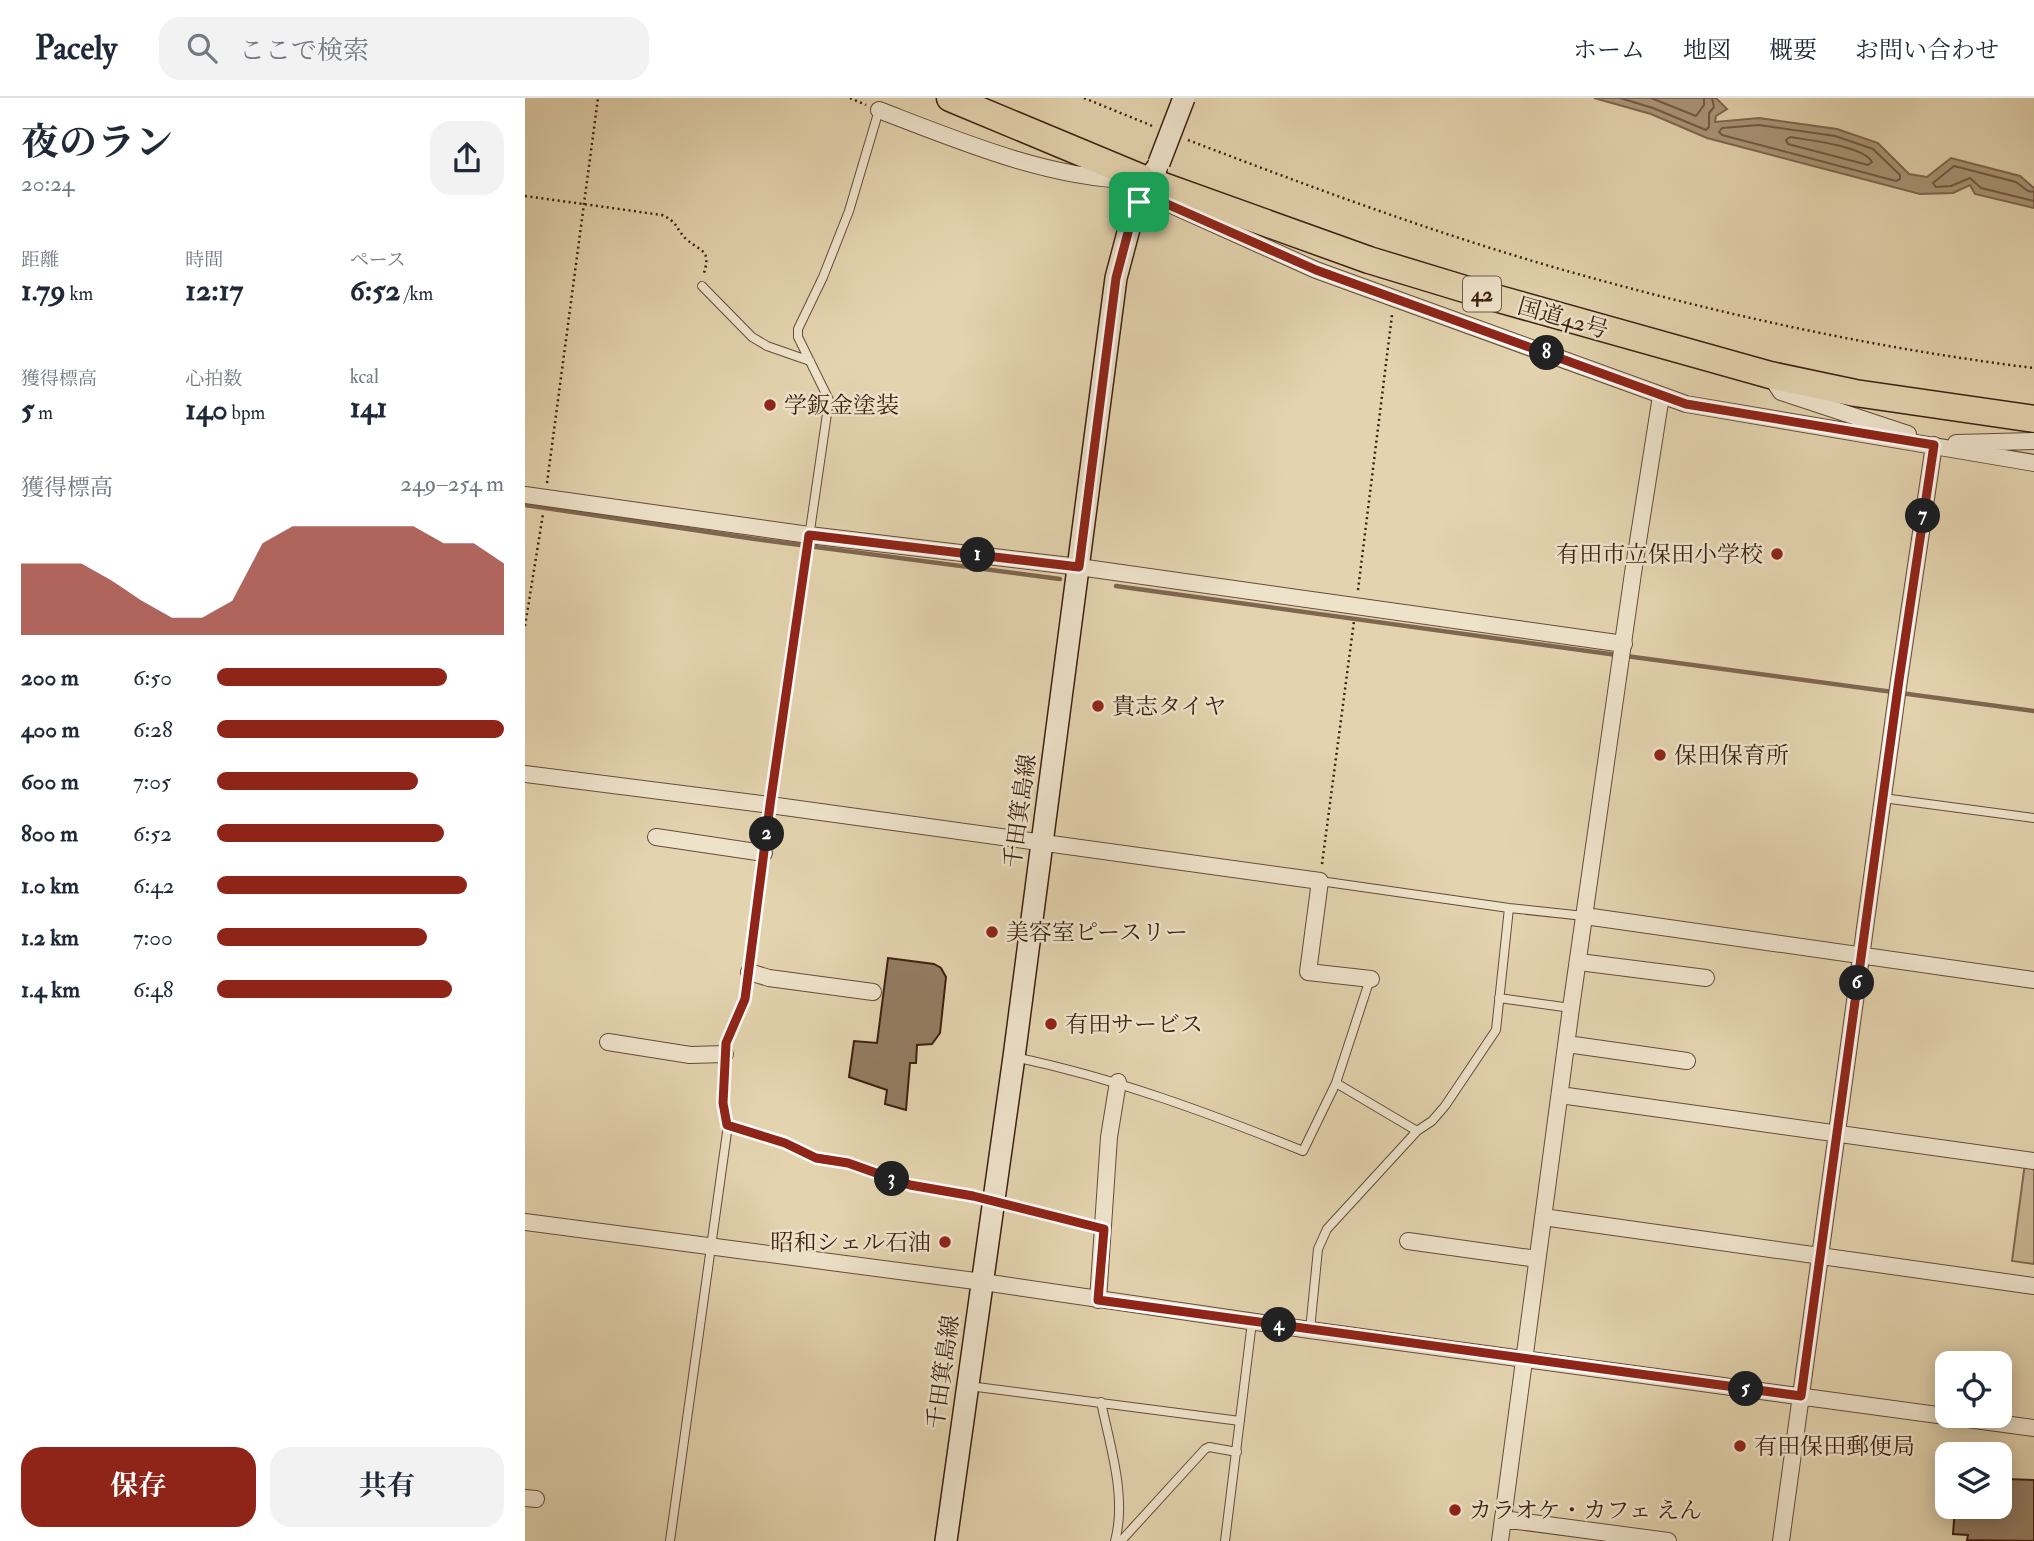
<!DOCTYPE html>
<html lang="ja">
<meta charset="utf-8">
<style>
:root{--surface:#fff;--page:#f2f2f3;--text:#1f2937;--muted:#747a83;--line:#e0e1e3;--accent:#8f2418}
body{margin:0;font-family:"IM FELL Double Pica","Noto Serif JP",serif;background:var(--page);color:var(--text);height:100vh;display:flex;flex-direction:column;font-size:26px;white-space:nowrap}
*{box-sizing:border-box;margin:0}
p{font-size:23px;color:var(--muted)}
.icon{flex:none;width:38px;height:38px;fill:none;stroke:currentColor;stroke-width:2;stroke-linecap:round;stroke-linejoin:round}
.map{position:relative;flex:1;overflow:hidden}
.panel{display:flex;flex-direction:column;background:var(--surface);width:525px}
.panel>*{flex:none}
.buttons{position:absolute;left:1410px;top:1253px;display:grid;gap:14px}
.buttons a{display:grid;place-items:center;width:77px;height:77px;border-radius:14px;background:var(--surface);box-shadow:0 4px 18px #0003;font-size:35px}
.pin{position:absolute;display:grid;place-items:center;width:60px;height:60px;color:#fff;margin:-30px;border-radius:14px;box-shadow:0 4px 10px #0006}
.km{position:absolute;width:35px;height:35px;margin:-18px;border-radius:50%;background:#222;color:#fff;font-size:19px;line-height:35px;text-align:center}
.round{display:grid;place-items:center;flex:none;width:74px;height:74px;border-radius:21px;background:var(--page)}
.headline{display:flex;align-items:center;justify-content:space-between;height:119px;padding:0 21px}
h1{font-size:38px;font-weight:700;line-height:52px}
.metrics{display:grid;grid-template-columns:repeat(3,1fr);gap:10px;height:119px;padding:7px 21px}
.metrics div{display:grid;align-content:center}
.metrics b{font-size:30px;font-weight:700}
.metrics small{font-size:19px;font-weight:400}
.metrics p{font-size:19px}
.chart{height:196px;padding:14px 21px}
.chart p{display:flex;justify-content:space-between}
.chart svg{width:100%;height:126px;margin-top:7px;fill:var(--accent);opacity:.7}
.primary-button{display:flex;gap:14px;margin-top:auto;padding:14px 21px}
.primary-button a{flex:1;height:80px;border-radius:21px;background:var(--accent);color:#fff;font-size:28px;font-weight:700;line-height:80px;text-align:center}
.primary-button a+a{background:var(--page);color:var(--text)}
ul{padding:0 21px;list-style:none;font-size:23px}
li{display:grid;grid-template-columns:112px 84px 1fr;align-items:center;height:52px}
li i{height:18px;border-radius:9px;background:var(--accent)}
header{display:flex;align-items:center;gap:42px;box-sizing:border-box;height:98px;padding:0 35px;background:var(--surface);border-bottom:2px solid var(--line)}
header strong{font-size:33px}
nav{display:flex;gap:38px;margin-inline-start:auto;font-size:24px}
.search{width:490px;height:63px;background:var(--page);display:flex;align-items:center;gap:18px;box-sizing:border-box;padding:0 24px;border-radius:21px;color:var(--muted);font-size:26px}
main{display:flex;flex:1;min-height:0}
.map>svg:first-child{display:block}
.green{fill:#c7b493;stroke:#826a52;stroke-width:2}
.water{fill:#ab9679;stroke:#7f664f;stroke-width:2}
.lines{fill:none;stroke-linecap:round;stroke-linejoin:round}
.shore{stroke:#745a45;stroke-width:2}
.stream{stroke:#7f664f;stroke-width:4.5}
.building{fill:#937d63;stroke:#3d1f11;stroke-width:2}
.service-casing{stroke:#664c38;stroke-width:10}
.minor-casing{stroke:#664c38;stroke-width:18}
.secondary-casing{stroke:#3d1f11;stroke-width:24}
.trunk-casing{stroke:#3d1f11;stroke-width:29}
.path{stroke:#3d1f11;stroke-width:2.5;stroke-dasharray:2 3.5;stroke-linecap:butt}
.service{stroke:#ede2ca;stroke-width:8}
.minor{stroke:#ede2ca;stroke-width:16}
.secondary{stroke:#ede2ca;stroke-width:21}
.trunk{stroke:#e3d3ae;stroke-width:26}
.secondary-bridge-casing{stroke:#3d1f11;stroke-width:24;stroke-linecap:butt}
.secondary-bridge{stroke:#ede2ca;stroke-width:21}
.route-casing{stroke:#fff;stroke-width:14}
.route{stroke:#8f2418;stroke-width:9}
.poi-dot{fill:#8f2418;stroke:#ede2ca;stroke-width:2.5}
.labels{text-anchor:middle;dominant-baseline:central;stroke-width:5;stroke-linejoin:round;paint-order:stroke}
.shield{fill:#ede2ca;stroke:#725a48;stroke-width:2}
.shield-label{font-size:21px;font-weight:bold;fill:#3d1f11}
.street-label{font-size:23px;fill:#3d1f11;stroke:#ede2ca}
.poi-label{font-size:23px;fill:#3d1f11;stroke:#ede2ca;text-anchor:start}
</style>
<header>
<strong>Pacely</strong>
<div class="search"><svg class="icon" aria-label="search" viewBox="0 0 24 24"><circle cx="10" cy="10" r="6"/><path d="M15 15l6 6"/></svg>ここで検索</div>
<nav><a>ホーム</a><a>地図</a><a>概要</a><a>お問い合わせ</a></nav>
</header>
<main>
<section class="panel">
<div class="headline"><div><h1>夜のラン</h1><p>20:24</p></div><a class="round"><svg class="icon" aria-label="share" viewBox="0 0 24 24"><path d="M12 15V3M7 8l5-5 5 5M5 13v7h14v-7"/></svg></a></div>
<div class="metrics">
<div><p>距離</p><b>1.79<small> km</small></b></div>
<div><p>時間</p><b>12:17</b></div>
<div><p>ペース</p><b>6:52<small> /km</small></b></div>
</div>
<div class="metrics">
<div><p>獲得標高</p><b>5<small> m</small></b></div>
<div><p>心拍数</p><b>140<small> bpm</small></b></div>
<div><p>kcal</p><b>141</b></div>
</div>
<div class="chart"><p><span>獲得標高</span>249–254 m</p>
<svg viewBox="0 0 160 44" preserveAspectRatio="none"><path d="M0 44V19L10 19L20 19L30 25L40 32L50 38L60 38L70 32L80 12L90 6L100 6L110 6L120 6L130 6L140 12L150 12L160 19V44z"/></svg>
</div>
<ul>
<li><b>200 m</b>6:50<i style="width:80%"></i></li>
<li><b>400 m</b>6:28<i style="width:100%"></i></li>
<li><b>600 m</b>7:05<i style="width:70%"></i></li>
<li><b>800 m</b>6:52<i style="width:79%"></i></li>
<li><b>1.0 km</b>6:42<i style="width:87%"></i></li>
<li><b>1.2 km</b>7:00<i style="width:73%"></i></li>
<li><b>1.4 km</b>6:48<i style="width:82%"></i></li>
</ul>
<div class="primary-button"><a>保存</a><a>共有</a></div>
</section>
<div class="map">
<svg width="1509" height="1443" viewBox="0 0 1509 1443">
<rect width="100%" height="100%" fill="#e3d3ae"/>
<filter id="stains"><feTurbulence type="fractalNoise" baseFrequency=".00286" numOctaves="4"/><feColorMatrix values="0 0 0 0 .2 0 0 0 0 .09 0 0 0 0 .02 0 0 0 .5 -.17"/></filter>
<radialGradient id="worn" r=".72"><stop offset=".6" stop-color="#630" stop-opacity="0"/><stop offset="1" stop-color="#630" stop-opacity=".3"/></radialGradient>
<path class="green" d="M1500,1065L1509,1066V1166L1487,1163Z"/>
<path class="water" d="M1069,0H1191L1202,11L1191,18L1190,24L1234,20L1312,31L1353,45L1384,76L1402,79L1426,60L1495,78L1509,90V110L1450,96L1445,87L1428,95L1395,96L1182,40L1126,16Z"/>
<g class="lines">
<path class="shore" d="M1095,0L1128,10L1181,32L1184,29V15L1189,9L1187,0
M1126,0L1171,18L1179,7V0
M1234,27L1310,38L1348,51L1375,77V81L1371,83L1197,37L1194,34L1197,30Z
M1265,39C1283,42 1339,48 1347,64L1343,67L1263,46L1261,42Z
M1509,94L1503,93L1491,84L1429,68L1408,85L1411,89L1426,88L1445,80L1456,90L1509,103"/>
<path class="stream" d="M0,407L230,441L535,481
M591,488L1092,557
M1101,558L1509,613"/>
</g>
<path class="building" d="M363,860L409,866L416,870L421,879L415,935L407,946L392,947L391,965H385L381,1012L360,1006L362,992L324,979L329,943L352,945Z
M1481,1381L1509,1382V1443L1442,1442L1443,1437L1428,1436L1430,1409H1475V1384H1481Z"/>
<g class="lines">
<defs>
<path id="service" d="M177,188L227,239L242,248L285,263
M1358,700L1509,720
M795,783L984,810L1059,818
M974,900L1046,910
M489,959C590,980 684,1015 778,1053L811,985L892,1033L802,1131L793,1151L785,1232
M811,985L845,881
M203,1027L260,1045L291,1061L323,1065L385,1087L448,1098L579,1131
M892,1033L907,1023L920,1008L971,932L984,810
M444,1288L715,1323
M576,1304C585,1348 602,1399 590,1443
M145,1443L203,1027L198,1005L201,945L220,901L245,707L304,302L273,239V231L298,179L324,113L354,12
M596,1443L680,1351L684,1349L712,1354
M700,1443L727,1224"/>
<path id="minor" d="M354,12C432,42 522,80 606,82
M620,90L642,105L791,172L1161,306L1509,365
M1245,277L1256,294L1383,336
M1431,345L1509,343
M0,397L284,437L554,469L1099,546
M0,676L245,707L795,783L783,874L846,881
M131,739L239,755
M1060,818L1509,882
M1054,864L1181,880
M224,874L244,880L348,894
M83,944L165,957L200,956
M1042,946L1162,963
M1035,997L1509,1063
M1018,1119L1509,1188
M0,1124L458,1184L785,1232L1509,1330
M883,1143L1012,1161
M573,1202L584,1039L593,984
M0,1400L11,1401
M978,1421L1143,1443
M975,1443L1046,910L1108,475L1136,298
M1256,1443L1374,582L1409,347"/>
<path id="secondary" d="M421,1443L489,959L591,180L605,127L631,71"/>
<path id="trunk" d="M425,0L624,83L844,162L956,196L1245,277L1330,295L1509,321"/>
</defs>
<use href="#service" class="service-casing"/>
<use href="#minor" class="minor-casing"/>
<use href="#secondary" class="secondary-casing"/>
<use href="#trunk" class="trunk-casing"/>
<path class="path" d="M325,0L341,7
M559,0L630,29
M663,42C783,88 904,133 1028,169C1185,214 1346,250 1509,270
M0,98L137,117C153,124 151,131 161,141C177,155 187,151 178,178
M22,385L73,0
M833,492L867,217
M0,528L18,416
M797,766L829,523"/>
<use href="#service" class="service"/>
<use href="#minor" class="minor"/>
<use href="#secondary" class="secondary"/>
<use href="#trunk" class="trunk"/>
<defs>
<path id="secondary-bridge" d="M634,65L659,0"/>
</defs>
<use href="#secondary-bridge" class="secondary-bridge-casing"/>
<use href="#secondary-bridge" class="secondary-bridge"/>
</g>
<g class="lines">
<defs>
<path id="route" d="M620,90L642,106L791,172L1161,306L1409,347L1374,582L1276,1298L573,1202L579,1131L448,1098L385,1087L323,1065L291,1060L260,1045L202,1027L198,1005L201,945L220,901L245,707L284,437L554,469L591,180L605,127Z"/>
</defs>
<use href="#route" class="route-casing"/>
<use href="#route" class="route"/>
</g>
<g class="poi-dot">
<circle cx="245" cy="307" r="7"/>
<circle cx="1252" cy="456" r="7"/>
<circle cx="573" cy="608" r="7"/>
<circle cx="1135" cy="657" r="7"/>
<circle cx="467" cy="834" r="7"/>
<circle cx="526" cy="926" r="7"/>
<circle cx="420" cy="1144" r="7"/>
<circle cx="1215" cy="1348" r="7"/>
<circle cx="930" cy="1412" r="7"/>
</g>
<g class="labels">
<rect class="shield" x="938" y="178.5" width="38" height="35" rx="5"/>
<g class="shield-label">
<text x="957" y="196">42</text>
</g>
<g class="street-label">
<text transform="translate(1038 220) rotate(16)">国道42号</text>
<text transform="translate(495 713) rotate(-82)">千田箕島線</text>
<text transform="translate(418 1274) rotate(-82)">千田箕島線</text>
</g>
<g class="poi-label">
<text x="259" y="307">学鈑金塗装</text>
<text x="1238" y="456" text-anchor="end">有田市立保田小学校</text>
<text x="587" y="608">貴志タイヤ</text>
<text x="1149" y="657">保田保育所</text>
<text x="481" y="834">美容室ピースリー</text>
<text x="540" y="926">有田サービス</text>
<text x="406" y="1144" text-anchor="end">昭和シェル石油</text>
<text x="1229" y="1348">有田保田郵便局</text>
<text x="944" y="1412">カラオケ・カフェ えん</text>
</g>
</g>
<rect width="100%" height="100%" filter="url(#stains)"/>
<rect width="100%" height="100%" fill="url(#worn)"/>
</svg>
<div class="buttons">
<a><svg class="icon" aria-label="locate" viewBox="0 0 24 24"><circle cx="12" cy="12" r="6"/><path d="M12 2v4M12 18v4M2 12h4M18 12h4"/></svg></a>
<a><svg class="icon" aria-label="layers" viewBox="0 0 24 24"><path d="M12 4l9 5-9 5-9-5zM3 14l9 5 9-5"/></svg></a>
</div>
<div class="pin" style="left:614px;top:104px;background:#1e9e55"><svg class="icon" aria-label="arrive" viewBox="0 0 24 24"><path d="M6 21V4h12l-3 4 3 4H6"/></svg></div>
<b class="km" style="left:453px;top:457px">1</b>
<b class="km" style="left:242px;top:736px">2</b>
<b class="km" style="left:367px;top:1081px">3</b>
<b class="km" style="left:754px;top:1227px">4</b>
<b class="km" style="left:1221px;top:1291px">5</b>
<b class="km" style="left:1332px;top:885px">6</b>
<b class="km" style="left:1398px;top:418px">7</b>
<b class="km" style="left:1022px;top:255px">8</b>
</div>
</main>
